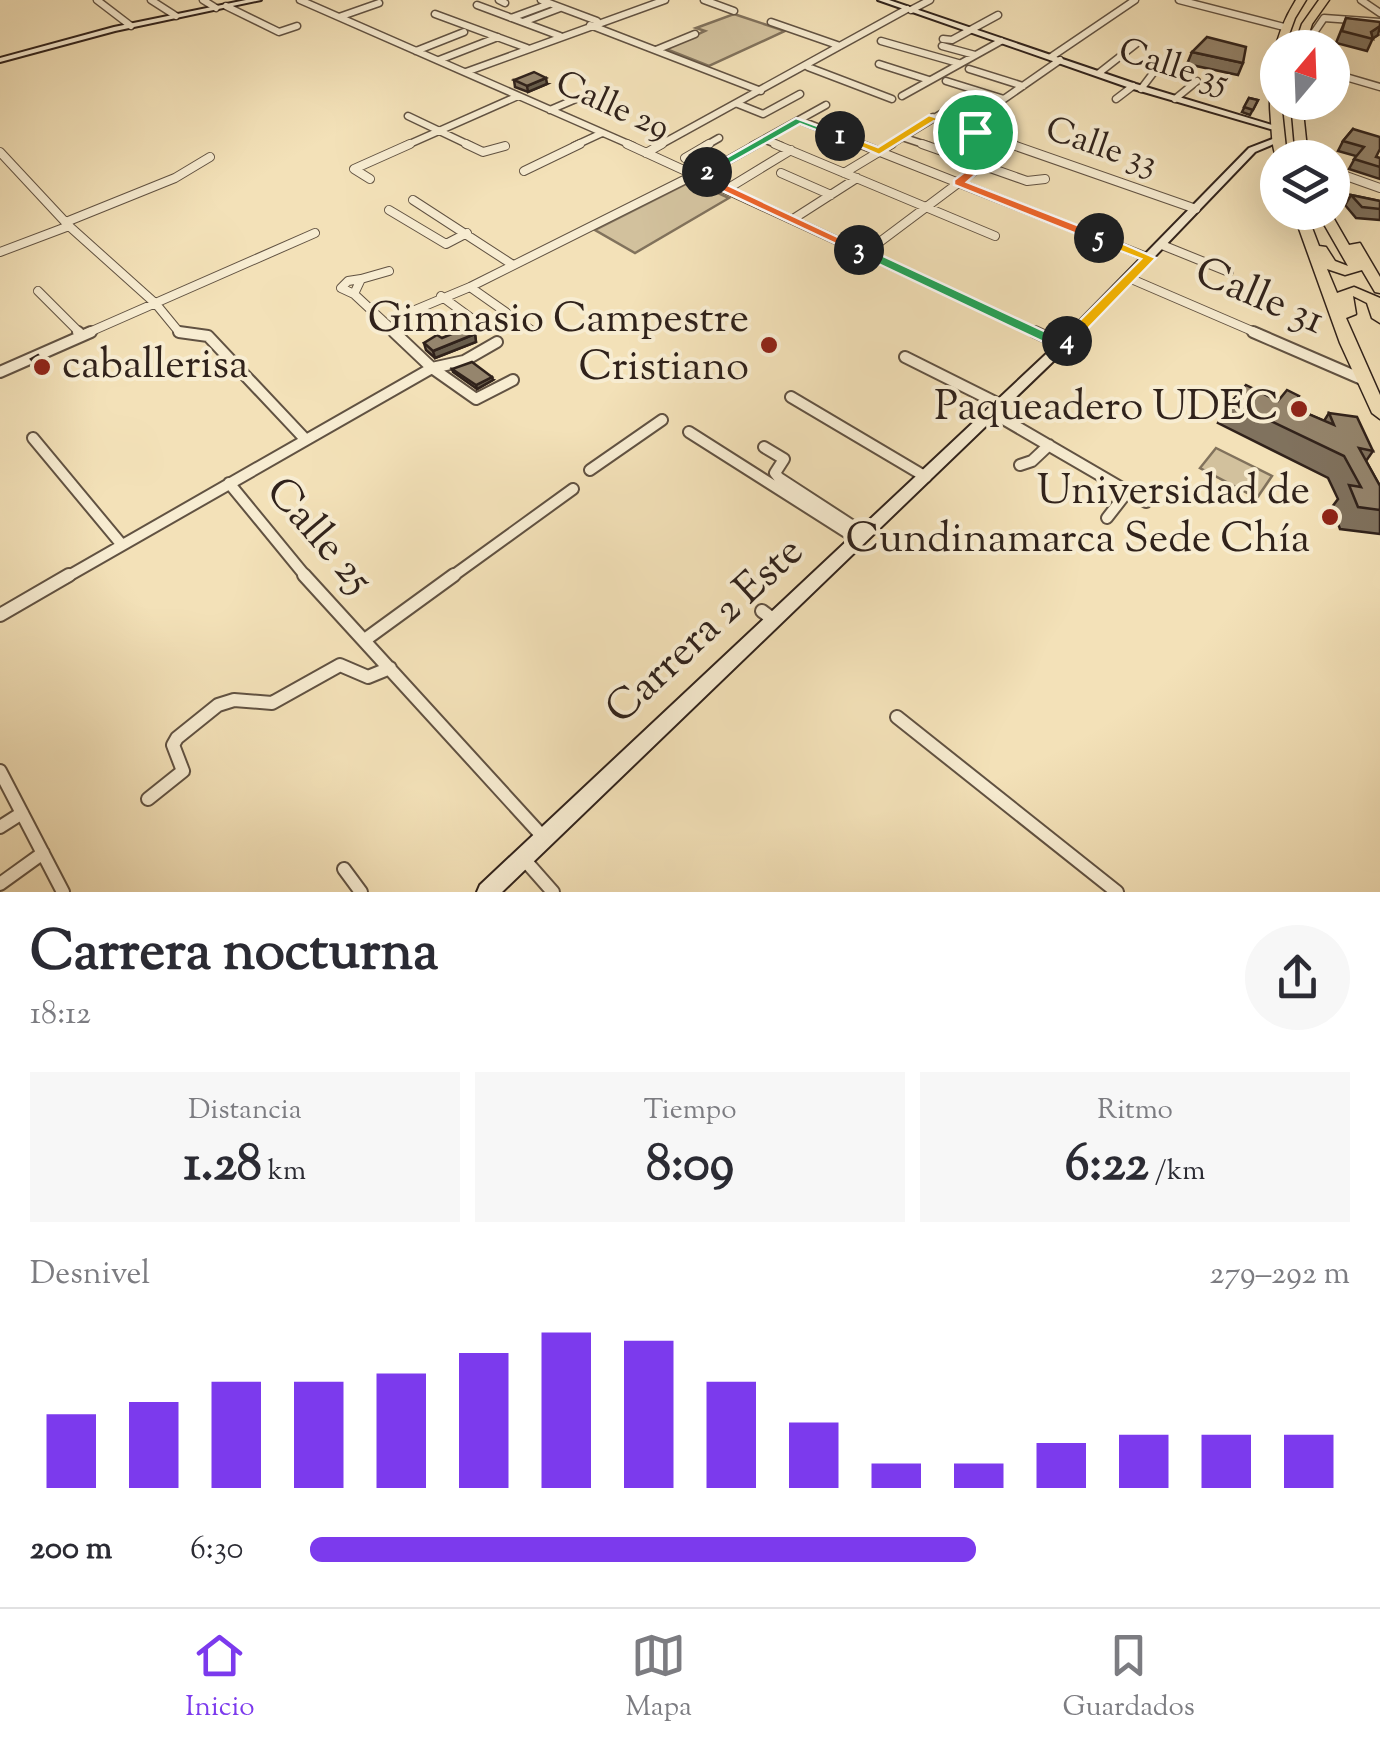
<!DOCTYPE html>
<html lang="es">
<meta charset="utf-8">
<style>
:root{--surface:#fff;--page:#f7f7f7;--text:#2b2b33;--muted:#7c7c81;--line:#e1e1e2;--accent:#7c3aed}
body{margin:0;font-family:"Sorts Mill Goudy",serif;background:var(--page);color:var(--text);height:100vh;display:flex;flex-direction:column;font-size:38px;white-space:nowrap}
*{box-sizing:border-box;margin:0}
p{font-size:32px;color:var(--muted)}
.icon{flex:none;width:55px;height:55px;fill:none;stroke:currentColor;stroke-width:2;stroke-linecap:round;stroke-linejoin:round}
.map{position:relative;height:892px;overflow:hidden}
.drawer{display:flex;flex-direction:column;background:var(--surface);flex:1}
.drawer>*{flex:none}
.needle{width:65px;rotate:19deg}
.buttons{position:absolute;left:1260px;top:30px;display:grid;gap:20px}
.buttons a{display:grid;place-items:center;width:90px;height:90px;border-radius:50%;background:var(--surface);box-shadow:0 10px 40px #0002;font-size:50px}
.pin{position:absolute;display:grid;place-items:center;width:85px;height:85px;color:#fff;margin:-42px;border:5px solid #fff;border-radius:50%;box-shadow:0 2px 10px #0007}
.km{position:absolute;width:50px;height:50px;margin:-25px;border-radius:50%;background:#222;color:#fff;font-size:28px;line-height:50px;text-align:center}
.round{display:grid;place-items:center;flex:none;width:105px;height:105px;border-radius:52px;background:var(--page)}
.summary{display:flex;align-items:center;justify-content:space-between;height:170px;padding:0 30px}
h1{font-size:55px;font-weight:700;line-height:75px}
.stats{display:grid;grid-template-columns:repeat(3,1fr);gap:15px;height:170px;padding:10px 30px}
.stats div{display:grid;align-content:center;border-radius:0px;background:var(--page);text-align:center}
.stats b{font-size:50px;font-weight:700}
.stats small{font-size:28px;font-weight:400}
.stats p{font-size:28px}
.chart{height:280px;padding:20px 30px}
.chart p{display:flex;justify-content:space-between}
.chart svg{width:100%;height:180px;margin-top:10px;stroke:var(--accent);stroke-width:6}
ul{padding:0 30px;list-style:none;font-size:32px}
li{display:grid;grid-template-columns:160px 120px 1fr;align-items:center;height:75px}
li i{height:25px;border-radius:12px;background:var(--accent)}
.tabs{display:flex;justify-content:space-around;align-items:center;height:140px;border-top:2px solid var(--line);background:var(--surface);font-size:28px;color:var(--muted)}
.tabs a{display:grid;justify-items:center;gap:5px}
.tabs .selected{color:var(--accent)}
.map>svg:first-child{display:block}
.green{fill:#d2c19d;stroke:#81725c;stroke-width:2.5}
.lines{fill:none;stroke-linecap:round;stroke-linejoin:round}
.street-far3-casing{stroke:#615242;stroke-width:9}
.street-far2-casing{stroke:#615242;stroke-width:10}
.street-far1-casing{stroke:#615242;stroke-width:14}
.street-casing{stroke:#615242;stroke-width:16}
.secondary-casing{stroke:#30221b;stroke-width:4}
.highway-casing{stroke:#30221b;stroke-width:3}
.street-far3{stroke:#f7ecd1;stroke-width:6}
.street-far2{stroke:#f7ecd1;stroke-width:8}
.street-far1{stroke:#f7ecd1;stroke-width:10}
.street{stroke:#f7ecd1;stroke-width:12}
.secondary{fill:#f7ecd1;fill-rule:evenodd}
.highway{fill:#f3e1b8;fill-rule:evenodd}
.wall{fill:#80725e;stroke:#30221b;stroke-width:2.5}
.shaded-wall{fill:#685d4c;stroke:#30221b;stroke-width:2.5}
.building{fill:#95856d;stroke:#30221b;stroke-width:2.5}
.split-1{fill:#f5b400;stroke:#fff;stroke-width:2.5}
.split-2{fill:#22a559;stroke:#fff;stroke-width:2.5}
.split-3{fill:#f0652b;stroke:#fff;stroke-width:2.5}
.split-4{fill:#22a559;stroke:#fff;stroke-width:2.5}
.split-5{fill:#f5b400;stroke:#fff;stroke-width:2.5}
.split-6{fill:#f0652b;stroke:#fff;stroke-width:2.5}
.split-7{fill:#22a559;stroke:#fff;stroke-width:2.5}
.poi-dot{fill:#8f2418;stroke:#f7ecd1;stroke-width:4}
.labels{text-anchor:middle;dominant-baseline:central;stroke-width:8;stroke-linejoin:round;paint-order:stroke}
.far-street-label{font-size:35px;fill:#30221b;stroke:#f7ecd1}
.street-label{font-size:42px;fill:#30221b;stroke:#f7ecd1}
.poi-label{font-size:42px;fill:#30221b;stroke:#f7ecd1;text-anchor:end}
</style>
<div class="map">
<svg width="1380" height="892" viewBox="0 0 1380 892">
<rect width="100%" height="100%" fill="#f3e1b8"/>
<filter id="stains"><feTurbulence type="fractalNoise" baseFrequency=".002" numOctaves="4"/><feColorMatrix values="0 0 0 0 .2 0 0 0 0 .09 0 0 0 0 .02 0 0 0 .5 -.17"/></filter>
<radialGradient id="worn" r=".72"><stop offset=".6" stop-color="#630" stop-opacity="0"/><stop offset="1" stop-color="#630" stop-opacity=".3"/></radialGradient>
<path class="green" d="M734,14L785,31L709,66L666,49L705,31L696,28Z
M692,181L729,198L635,253L595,230Z
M1216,448L1272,476L1257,498L1200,468Z"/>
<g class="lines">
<defs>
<path id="street-far3" d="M97,0L131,26
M151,0L176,16
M203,0L216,8
M300,0L633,146
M499,0L505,3
M541,0L597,21
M704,0L734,11
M1179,0L1284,27
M1361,0L1380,13
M477,5L560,36
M226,6L279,32L297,26
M911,10L930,0
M435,14L527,48
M339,17L379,3
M511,18L549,4
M523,22L560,8
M771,22L840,46
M590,25L761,91
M1302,38L1311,37L1324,18L1380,22
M943,39L952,40L998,15
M881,41L958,63
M942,46L975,55
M656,50L695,34
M416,51L464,32
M1051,57L1135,0
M439,60L498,37
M879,64L929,80
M808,67L892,99
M969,69L1023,86
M466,72L665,0
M1099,73L1136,44
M1332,73L1380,87
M946,81L1004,99L1060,60
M1141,89L1157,68
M902,96L1001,41
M1116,99L1133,86
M1175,99L1197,81
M738,104L763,114L800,94
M550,110L585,95
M408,116L471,146
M933,117L1017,146
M799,120L866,146
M902,137L929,146
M766,140L781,146
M964,143L975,146
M405,146L518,96
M574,146L602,133
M658,146L907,9
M705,146L719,138
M752,146L826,105
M888,146L977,92"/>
<path id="street-far2" d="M466,144L483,152L505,146
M627,144L1040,334
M775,144L995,236
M860,144L1149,258
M922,144L1027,181L1045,179
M967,144L997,153
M1010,144L1196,209
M0,152L69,226L156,304L179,332L197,334
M646,153L662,144
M685,158L709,144
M524,171L580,144
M1332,171L1380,188
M781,173L831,195
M844,173L892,144
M700,176L757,144
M370,179L354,169L410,144
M727,189L791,150
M413,200L513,265
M389,210L446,244L467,233
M793,219L857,178
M66,222L175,178L210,157
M1162,245L1229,272
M0,252L69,226
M865,253L1009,145
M389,271L361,279L354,294L397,334
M1129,278L1259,334
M470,287L531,330
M38,291L81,334
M354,294L341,288L348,281L361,279
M441,296L482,326
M415,310L470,287L696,174
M85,334L315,233"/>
<path id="street-far1" d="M78,332L82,336
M394,332L432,368L476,399L513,380
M1035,332L1063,345
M1253,332L1364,380
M905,357L1001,405
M0,372L91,332
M791,397L926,477
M993,413L1146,502
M689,432L859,540
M33,438L122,545
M306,440L432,368L464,361L497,342
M764,447L784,459L775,473L779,478L865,534
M1020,465L1032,461L1049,445
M590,470L662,420
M229,483L307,578
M1107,518L1128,491
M65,578L306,440L208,336L179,332
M450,578L573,489"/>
<path id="street" d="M304,575L544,838
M762,611L774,620
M0,615L69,575
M366,639L454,575
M897,717L1117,892
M0,771L63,892
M148,799L183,771L173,745L177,738L218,705L234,700L272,703L340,665L368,677L390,668
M0,827L22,813
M523,858L553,892
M344,869L361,892
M0,884L43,853"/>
<path id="secondary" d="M246,0H261L115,31L0,62V58L114,27Z
M878,0H889L1136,84L1282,128L1274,130L1130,88Z
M1275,138L1283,140L1255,152L1067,348L502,892H477L480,885L1059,342L1249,148Z"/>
<path id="highway" d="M1296,0H1306L1295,18L1284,48H1278V102H1281L1287,158H1278V161C1272,150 1272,135 1271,122C1267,77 1272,38 1296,0Z
M1319,0H1329L1312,24L1304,48H1294L1302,24Z
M1291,102H1302L1308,158H1296Z
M1293,212H1306L1319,246L1326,247L1335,261L1348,266L1317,212H1330L1349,245L1360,243L1380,277V293L1375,292L1362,270L1345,275L1327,269L1337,293L1354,287L1380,298V323L1372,318L1367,303L1353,296L1356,314L1346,318L1380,395V419L1372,413L1340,343Z"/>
</defs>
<use href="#street-far3" class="street-far3-casing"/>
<use href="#street-far2" class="street-far2-casing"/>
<use href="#street-far1" class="street-far1-casing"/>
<use href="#street" class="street-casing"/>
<use href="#secondary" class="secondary-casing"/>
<use href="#highway" class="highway-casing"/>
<use href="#street-far3" class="street-far3"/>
<use href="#street-far2" class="street-far2"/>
<use href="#street-far1" class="street-far1"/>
<use href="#street" class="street"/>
<use href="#secondary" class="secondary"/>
<use href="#highway" class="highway"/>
</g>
<path class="wall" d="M1346,18L1378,35L1373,38L1367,51L1336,43Z
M1192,52L1243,63L1238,75L1187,64Z
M514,80L547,84L528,92L515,87Z
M1249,98L1258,100L1250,115L1242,112Z
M1353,129L1376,157L1380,158V179L1349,169L1356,156L1338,151L1343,141Z
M1351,195L1380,201V220L1356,218L1345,205Z
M475,334L476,342L435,358L426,350L424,343L442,338Z
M452,369L493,380L477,389L453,372Z
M1278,401L1324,421L1329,413L1373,451L1366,461L1380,486V534L1340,529L1332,507L1338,499L1328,478L1218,423L1231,402Z"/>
<path class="shaded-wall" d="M1380,26L1378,35L1372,39L1371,32Z
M546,78L547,84L528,92L527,86Z
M475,334L476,342L435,358L433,351Z
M45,363L50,370L42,374L37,366Z
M492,377L493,380L477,389L476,385Z"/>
<path class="building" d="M1346,18L1380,22V26L1371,32L1373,39L1342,31Z
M1207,37L1246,47L1243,63L1192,52Z
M534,72L546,78L527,86L514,80Z
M1249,98L1258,100L1253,110L1244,107Z
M1353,129L1380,137V149L1376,157L1380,158V167L1354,159L1364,147L1343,141Z
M1351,195L1380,201V209L1362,207Z
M466,328L475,334L433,351L424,343L437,335L442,338Z
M38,355L45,363L37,366L31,359Z
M472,362L492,377L476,385L452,369Z
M1246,385L1278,401L1287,390L1299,396L1292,407L1334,425L1329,413L1357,417L1373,451L1359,448L1380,486V510L1358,507L1349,485L1361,487L1344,456L1231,402Z"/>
<path class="split-1" d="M929,115L980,132L975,135L934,121L879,155L835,136L844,134L878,147Z"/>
<path class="split-2" d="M796,118L845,136L836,138L800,124L711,174L701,172Z"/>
<path class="split-3" d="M703,169H711L708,176L866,250L855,253L695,178V174Z"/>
<path class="split-4" d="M855,247H864L1061,339L1067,337L1075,341L1068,349H1058L855,253Z"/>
<path class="split-5" d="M1094,235H1103L1156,258L1073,344H1062V338L1141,259L1094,241Z"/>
<path class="split-6" d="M986,156L990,162L967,182L1103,235V241H1094L954,185V180Z"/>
<path class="split-7" d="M971,130L1014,145L990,162H982V157L1000,145L971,135Z"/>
<g class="poi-dot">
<circle cx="769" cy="345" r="10"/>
<circle cx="42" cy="367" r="10"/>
<circle cx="1299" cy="409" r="10"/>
<circle cx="1330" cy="517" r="10"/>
</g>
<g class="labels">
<g class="far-street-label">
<text transform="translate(1173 68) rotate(18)">Calle 35</text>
<text transform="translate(612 107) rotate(24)">Calle 29</text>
<text transform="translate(1101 148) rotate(19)">Calle 33</text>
</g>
<g class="street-label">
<text transform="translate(1259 298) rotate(23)">Calle 31</text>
<text transform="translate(318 537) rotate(49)">Calle 25</text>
<text transform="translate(706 632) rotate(-43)">Carrera 2 Este</text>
</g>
<g class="poi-label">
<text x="749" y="321">Gimnasio Campestre<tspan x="749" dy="48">Cristiano</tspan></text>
<text x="62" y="367" text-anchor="start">caballerisa</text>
<text x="1279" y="409">Paqueadero UDEC</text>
<text x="1310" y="493">Universidad de<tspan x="1310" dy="48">Cundinamarca Sede Chía</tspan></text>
</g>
</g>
<rect width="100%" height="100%" filter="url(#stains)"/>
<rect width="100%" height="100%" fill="url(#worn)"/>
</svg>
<div class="buttons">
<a><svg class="needle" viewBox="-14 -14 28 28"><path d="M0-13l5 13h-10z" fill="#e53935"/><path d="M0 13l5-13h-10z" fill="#7c7c81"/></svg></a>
<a><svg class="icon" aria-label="layers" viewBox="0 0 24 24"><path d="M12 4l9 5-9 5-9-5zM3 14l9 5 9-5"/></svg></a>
</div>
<div class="pin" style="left:975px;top:132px;background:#1e9e55"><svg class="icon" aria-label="arrive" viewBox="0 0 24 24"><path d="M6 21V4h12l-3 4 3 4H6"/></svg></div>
<b class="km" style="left:840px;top:136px">1</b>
<b class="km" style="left:707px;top:172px">2</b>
<b class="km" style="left:859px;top:250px">3</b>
<b class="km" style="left:1067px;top:341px">4</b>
<b class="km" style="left:1099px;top:238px">5</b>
</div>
<section class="drawer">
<div class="summary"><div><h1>Carrera nocturna</h1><p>18:12</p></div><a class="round"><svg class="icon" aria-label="share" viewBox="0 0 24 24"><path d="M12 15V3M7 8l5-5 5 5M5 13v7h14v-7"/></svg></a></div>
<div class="stats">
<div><p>Distancia</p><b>1.28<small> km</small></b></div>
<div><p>Tiempo</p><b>8:09</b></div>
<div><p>Ritmo</p><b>6:22<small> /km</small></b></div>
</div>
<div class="chart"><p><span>Desnivel</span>279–292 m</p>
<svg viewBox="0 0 160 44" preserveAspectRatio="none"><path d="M5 44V26M15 44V23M25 44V18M35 44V18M45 44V16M55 44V11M65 44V6M75 44V8M85 44V18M95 44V28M105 44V38M115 44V38M125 44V33M135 44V31M145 44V31M155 44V31"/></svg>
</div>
<ul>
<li><b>200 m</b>6:30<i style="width:64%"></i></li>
</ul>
</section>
<nav class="tabs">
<a class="selected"><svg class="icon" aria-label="home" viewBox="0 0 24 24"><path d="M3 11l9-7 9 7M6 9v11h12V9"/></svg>Inicio</a>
<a><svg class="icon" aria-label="map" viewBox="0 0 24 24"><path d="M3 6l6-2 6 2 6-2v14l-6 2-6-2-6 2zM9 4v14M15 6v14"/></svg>Mapa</a>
<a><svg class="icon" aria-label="saved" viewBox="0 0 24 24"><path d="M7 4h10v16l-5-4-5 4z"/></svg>Guardados</a>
</nav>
